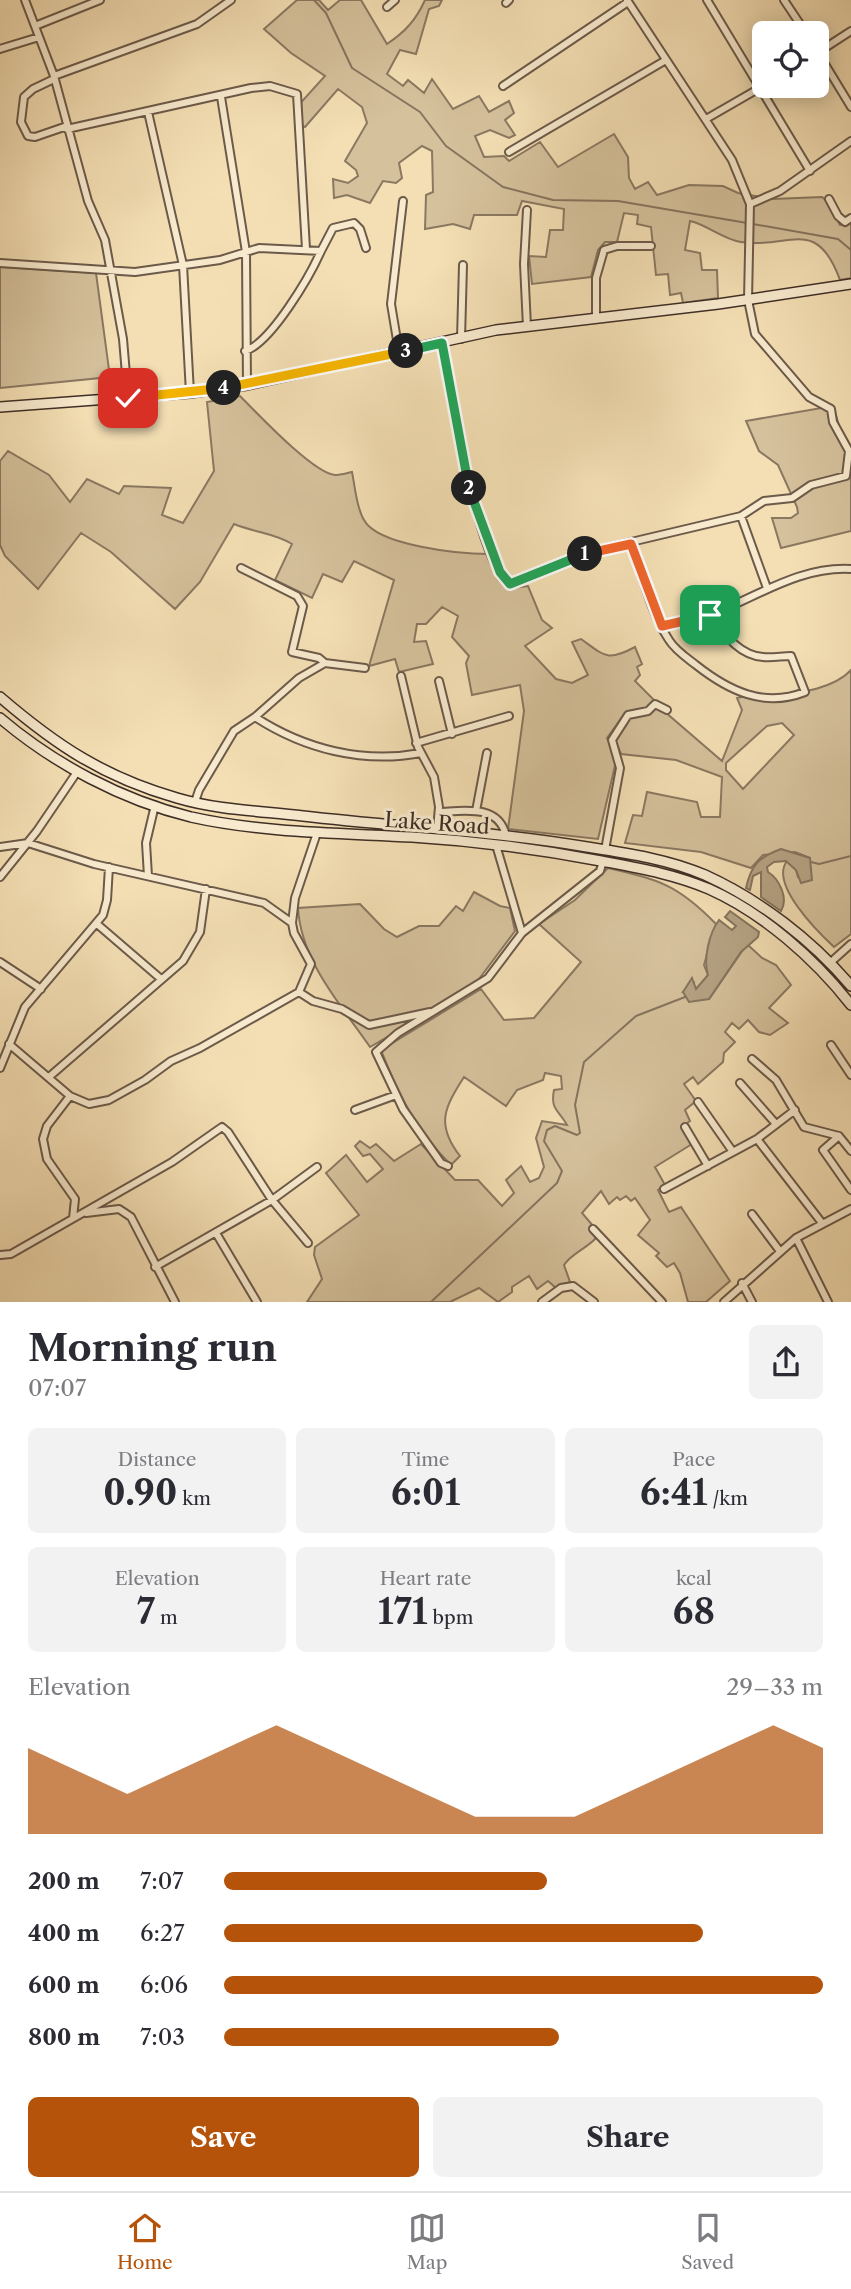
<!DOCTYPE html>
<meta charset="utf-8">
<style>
:root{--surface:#fff;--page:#f2f2f3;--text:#2b2b33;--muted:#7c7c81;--line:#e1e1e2;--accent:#b45309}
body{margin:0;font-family:"Libre Caslon Text",serif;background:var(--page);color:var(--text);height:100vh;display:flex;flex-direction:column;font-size:26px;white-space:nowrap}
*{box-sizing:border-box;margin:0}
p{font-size:23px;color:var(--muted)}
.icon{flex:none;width:38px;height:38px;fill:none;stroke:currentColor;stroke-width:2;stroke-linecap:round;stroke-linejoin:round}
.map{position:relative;height:1302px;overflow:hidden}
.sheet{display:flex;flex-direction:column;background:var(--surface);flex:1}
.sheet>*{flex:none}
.controls{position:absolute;left:752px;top:21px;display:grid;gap:14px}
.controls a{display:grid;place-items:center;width:77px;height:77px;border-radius:10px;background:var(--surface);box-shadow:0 4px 18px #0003;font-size:35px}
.pin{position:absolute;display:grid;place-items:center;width:60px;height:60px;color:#fff;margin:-30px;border-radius:14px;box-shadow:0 4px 10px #0006}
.km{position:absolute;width:35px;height:35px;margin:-18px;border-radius:50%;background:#222;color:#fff;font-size:19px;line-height:35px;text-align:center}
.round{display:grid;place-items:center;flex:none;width:74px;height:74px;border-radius:10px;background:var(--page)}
.overview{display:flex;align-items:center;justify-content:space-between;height:119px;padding:0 28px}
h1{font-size:38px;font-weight:800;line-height:52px}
.stats{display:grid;grid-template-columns:repeat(3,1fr);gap:10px;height:119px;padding:7px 28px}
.stats div{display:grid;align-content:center;border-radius:10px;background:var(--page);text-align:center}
.stats b{font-size:35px;font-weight:800}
.stats small{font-size:19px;font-weight:400}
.stats p{font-size:19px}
.chart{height:196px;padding:14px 28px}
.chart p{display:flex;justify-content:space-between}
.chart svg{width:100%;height:126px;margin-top:7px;fill:var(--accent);opacity:.7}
.cta{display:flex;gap:14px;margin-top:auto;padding:14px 28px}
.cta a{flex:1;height:80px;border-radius:10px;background:var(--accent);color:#fff;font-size:28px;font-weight:800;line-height:80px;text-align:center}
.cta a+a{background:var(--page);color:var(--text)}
ul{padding:0 28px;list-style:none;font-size:23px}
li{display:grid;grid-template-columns:112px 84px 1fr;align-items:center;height:52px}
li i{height:18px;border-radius:9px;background:var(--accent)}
.dock{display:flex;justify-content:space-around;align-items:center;height:98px;border-top:2px solid var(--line);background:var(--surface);font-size:19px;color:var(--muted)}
.dock a{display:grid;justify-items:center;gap:4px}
.dock .on{color:var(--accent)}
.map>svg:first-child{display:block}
.green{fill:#d5c19c;stroke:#8a7861;stroke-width:2;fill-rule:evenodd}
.water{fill:#b6a384;stroke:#86745e;stroke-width:2}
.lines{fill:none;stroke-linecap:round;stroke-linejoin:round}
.stream{stroke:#86745e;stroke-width:2}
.street-casing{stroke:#6c5a4a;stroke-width:10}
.secondary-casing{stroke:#3f2e26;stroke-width:12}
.street{stroke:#f8eace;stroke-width:6}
.secondary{stroke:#f8eace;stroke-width:9}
.split-1-casing{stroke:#fff;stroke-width:14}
.split-2-casing{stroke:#fff;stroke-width:14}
.split-3-casing{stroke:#fff;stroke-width:14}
.split-4-casing{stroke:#fff;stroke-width:14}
.split-5-casing{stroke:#fff;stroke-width:14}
.split-1{stroke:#f0652b;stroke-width:9}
.split-2{stroke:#22a559;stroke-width:9}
.split-3{stroke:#22a559;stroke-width:9}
.split-4{stroke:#f5b400;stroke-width:9}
.split-5{stroke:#f5b400;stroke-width:9}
.labels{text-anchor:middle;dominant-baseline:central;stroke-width:6;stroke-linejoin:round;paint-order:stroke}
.street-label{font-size:21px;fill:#3f2e26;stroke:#f8eace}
</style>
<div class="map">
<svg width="851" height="1302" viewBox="0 0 851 1302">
<rect width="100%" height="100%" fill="#f4dfb4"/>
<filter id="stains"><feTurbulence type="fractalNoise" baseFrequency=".00286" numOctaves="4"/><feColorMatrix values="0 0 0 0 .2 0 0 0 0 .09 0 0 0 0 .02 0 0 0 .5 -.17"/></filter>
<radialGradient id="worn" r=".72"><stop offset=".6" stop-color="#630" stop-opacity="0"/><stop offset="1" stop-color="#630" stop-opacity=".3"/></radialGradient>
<path class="green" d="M297,0H319L328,10L340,0H361L387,44C405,32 416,20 425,0H442L439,6L429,9L416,54L400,50L387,74L403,86L408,80L424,93L432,79L453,109L479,96L489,112L509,101L514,113L505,120L515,135L509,138L490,130L475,136L484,157L504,156L509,161L540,142L558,167L614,134L628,157L629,178L635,189L648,182L657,195L689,185L723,186L738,193L772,199L822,197L828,202L840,225L851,223V278L840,280C816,214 788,250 741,242C722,239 708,225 690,221L685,250L700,253L702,270H717L718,298L683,303L681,293L670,295L668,274L656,275L651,227L637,224L638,215L624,213L617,242H605L598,250L591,277L532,284L529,256L546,257L550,230H563L564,209L522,201L517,215H474L470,229L453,224L425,229L426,195L433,192L432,151L422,146L399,163L402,178L396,183L383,181L370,203L347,195L334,198L333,179L348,183L358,176L356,170L345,161L367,123L362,107L338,89L305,127L296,124L295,109L325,76L291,53L264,29Z
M0,267L96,273L110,377L0,388Z
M240,396C257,413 313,473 335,475C340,475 347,473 352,472C355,486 356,507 364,520C378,546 461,554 489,554L497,578L507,589L528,586L542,620L552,628L525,646L556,679L572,683L588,675L572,642L581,639C605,656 607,662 635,647L642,664L637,667L640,675L635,681L655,701L646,709L626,712L607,738L617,757L598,839L508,829L524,711L520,685L472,695L466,663L469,656L452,637L458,616L442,607L426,624H417L414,642L426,641L433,664L399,672L395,659L369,666L394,580L354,561L342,582L323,574L312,598L275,580L292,544C274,533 256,533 234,524L200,582L175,609L111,552L81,533L38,589L5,556L0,545V461L8,451L49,475L70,502L87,479L119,494L124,486L171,488L162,515L183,523L214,471L207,402Z
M827,407L835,412L851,468V531L781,548L772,518H791L798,513L797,507L778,465L759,451L746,421Z
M851,670V934L834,947C819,933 769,884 787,861L796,870L798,877L810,874V858L795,852L763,855L751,868L701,852L625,843L633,815L642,816L647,792L697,802L701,817H720L722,777L676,760L621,754L615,740L625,718L658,706L722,761L742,710L737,698L750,695L771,702L774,696C798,693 834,689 851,670ZM782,723L794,735L743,789L726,770V763L767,726Z
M608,868C660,880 678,885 716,924L704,965L708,975L701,986L694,989V983L683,992L709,999L747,944L762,958L776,965L791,985L769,1008L788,1023L770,1035L759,1032L748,1020L739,1029L732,1023L725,1032L735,1042L724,1053L723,1062L698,1084L693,1077L684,1084L696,1101L685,1110L690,1121L683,1126L692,1144L655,1167L665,1185L658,1190L669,1212L681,1207L730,1281L706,1302H688L680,1273L674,1263L667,1267L656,1256L659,1253L638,1235L650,1220L635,1198L631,1201L626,1196L620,1200L617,1197L609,1204L601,1191L582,1213L594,1227L596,1238C586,1249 572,1253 564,1265L570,1282L556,1288L548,1281L537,1289L529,1276L512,1287V1292L498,1302L479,1288L450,1302H307L322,1279L314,1255L315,1247L359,1215L326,1173L346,1155L367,1182L383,1169L370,1154L363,1156L355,1146L360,1141L370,1148L376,1144L394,1161L421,1144L455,1180H478L502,1206L514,1193L506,1180L521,1166L530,1182L539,1178L544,1167L536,1138L542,1121L567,1125C559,1110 550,1110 554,1090L562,1089L561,1076L545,1073L543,1080L517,1090L506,1106L464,1077C445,1107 435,1124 460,1156L451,1165C417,1132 398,1094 381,1050L481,989L504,1020L534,1018L581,962L539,924L575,900Z
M474,892L500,906L510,908L515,931L473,987L370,1047C341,1005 301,961 298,908L360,904L384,929L397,937L419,926H439L456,906L463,911Z"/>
<path class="water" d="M781,849L810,858L812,880L801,883L796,870L786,861L774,862L767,867L768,872C779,879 789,898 781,911L761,897V872L753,876L750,890L746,888C751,865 759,857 781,849Z
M730,911L759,932L758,937L741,952L709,999L689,1002L683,992L692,978L696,989L708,975C703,960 709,933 719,920L732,930L736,926L725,917Z"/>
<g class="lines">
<path class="stream" d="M314,0L326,13L352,68L420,112L446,146L503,187L553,200L618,201L747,223
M753,224L838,239L851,250
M811,862L819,864L851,856
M431,1302L557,1183L562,1171L544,1141L547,1130L555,1126L577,1135L580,1133L575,1105L584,1062L636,1016L685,997"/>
<defs>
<path id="street" d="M25,0L54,76L88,201L105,240L123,339L128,398
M707,0L810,171
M784,0L806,33
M506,3L509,0
M387,7L395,0
M35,26L100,0
M0,49L39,37
M817,51L851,107
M817,53L851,31
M54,76L197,24L231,0
M54,79L33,89L24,97L21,122L28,136L35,137L67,126
M503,86L628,2
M221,97L246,252L247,385
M148,112L183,265L190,393
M706,119L765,85
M67,129L251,88L270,86L297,94L306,249
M509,152L666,60
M829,199L838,216L845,222L851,218
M750,204L780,191L851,141
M0,263L135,272L220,260L259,248L321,251L333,228L354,223L360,229L366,248
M596,319V278L604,250L617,246H651
M527,327L524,264L527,210
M461,339L463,265
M442,343C450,386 477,564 510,584L593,551L741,516L764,501L792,498L811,485L846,476L849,451L833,422L831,409L809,397L755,334L748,300L750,204L732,160L627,0
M245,351C271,343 310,276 321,251
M399,352L391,304L403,201
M741,516L767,588
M631,544C642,575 651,613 669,640C675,650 687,658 696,665C729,691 764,708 805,692L791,656C782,656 772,658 763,657C738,655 724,633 710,615
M241,568L297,596L303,606L292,652L319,658L325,663
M662,626C729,622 782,565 851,569
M401,676L418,747L434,777L439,807L437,829
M439,681L452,734
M255,717C304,749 363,764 421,753
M416,743L509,716
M195,802L199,790L234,731L255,717L299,678L325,663L365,668
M476,811L487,753
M439,812C465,811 499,804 506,836
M0,847L28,843L94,864L264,903L292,923L294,933L311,964L299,992L200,1048L171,1061L145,1080L109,1100L89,1104L70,1096L9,1044
M605,850L620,768L612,740L628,715L648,711L655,704L667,710
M148,876L146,843L155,805
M0,877L37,831L77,772
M292,923L295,898L317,833
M97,924L161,979
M522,933L600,871L603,861
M0,962L41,989
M831,962L851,944
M299,992L313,1001L342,1009L369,1025L430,1012
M831,1045L851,1075
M752,1059L776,1080L804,1127L839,1136L851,1151
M0,1068L25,1007L103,915L107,900L109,867
M49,1077L183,961L200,932L206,889
M740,1083L776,1124
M70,1096L47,1126L43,1139L47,1159L75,1199L73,1218
M698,1102L733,1152
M355,1110L396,1095
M685,1127L708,1166
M839,1136L823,1150L851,1190
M757,1139L822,1223
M448,1166L441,1163L403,1109L376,1052L398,1033L488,978L519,937L522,933L496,845
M664,1189L757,1139L795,1110
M86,1213L119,1209L131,1217L175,1302
M752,1214L779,1250
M593,1229L662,1302
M216,1233L257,1302
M796,1238L828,1302
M0,1255L11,1254L172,1162L222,1127L228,1132L272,1200L308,1243
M155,1267L272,1200L317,1167
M742,1283L752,1302
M542,1302L561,1288L573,1286L594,1302
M724,1302L796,1238L851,1209"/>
<path id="secondary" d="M0,407L190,393L247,385L496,330L718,304L851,284
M0,697C57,746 104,777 177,798C217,810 261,811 303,816C397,827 493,831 587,847C626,853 668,859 705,875C760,900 812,940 851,986
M0,718C54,764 122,800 191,817C263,833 339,833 412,837C476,841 539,849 601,861C638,868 674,874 709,889C763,913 815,959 851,1005"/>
</defs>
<use href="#street" class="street-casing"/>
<use href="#secondary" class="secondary-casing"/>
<use href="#street" class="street"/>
<use href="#secondary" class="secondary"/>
</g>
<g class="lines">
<defs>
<path id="split-1" d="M585,554L631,544L662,626L710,615"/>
<path id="split-2" d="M469,488L500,572L510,584L585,554"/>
<path id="split-3" d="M406,351L442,343L469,488"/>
<path id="split-4" d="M224,388L406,351"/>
<path id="split-5" d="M128,398L224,388"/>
</defs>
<use href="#split-1" class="split-1-casing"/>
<use href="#split-2" class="split-2-casing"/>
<use href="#split-3" class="split-3-casing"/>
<use href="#split-4" class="split-4-casing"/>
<use href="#split-5" class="split-5-casing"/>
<use href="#split-1" class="split-1"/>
<use href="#split-2" class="split-2"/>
<use href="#split-3" class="split-3"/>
<use href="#split-4" class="split-4"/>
<use href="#split-5" class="split-5"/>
</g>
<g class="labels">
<g class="street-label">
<text transform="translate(437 823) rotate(4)">Lake Road</text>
</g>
</g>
<rect width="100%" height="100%" filter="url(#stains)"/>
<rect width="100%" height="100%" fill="url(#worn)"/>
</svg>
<div class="controls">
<a><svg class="icon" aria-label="locate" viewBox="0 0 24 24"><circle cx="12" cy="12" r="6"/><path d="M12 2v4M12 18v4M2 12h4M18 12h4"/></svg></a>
</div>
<div class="pin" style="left:710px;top:615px;background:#1e9e55"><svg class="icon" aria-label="arrive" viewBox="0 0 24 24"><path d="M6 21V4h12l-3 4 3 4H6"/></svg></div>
<div class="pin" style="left:128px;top:398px;background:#d93025"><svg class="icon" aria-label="check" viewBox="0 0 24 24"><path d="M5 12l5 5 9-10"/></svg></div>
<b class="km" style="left:585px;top:554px">1</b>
<b class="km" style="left:469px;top:488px">2</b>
<b class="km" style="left:406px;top:351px">3</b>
<b class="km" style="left:224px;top:388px">4</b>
</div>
<section class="sheet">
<div class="overview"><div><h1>Morning run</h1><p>07:07</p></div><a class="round"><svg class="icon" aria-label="share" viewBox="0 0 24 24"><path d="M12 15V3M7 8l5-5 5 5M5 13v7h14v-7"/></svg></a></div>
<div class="stats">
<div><p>Distance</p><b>0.90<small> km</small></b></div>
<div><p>Time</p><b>6:01</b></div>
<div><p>Pace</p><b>6:41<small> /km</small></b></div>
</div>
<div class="stats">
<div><p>Elevation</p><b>7<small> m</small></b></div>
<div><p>Heart rate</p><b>171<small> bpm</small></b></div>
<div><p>kcal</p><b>68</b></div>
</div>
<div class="chart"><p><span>Elevation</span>29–33 m</p>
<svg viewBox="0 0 160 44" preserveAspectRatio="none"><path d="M0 44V14L10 22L20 30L30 22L40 14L50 6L60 14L70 22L80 30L90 38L100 38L110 38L120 30L130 22L140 14L150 6L160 14V44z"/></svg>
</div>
<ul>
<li><b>200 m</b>7:07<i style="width:54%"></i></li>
<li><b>400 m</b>6:27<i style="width:80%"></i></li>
<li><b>600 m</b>6:06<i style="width:100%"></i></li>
<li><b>800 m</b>7:03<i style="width:56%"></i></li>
</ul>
<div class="cta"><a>Save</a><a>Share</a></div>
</section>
<nav class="dock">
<a class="on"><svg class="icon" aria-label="home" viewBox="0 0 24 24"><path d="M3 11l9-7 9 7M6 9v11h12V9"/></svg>Home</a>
<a><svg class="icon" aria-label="map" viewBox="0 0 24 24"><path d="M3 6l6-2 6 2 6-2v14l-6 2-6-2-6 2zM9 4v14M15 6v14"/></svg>Map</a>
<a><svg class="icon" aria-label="saved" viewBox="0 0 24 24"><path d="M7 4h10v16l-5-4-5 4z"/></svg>Saved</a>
</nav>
